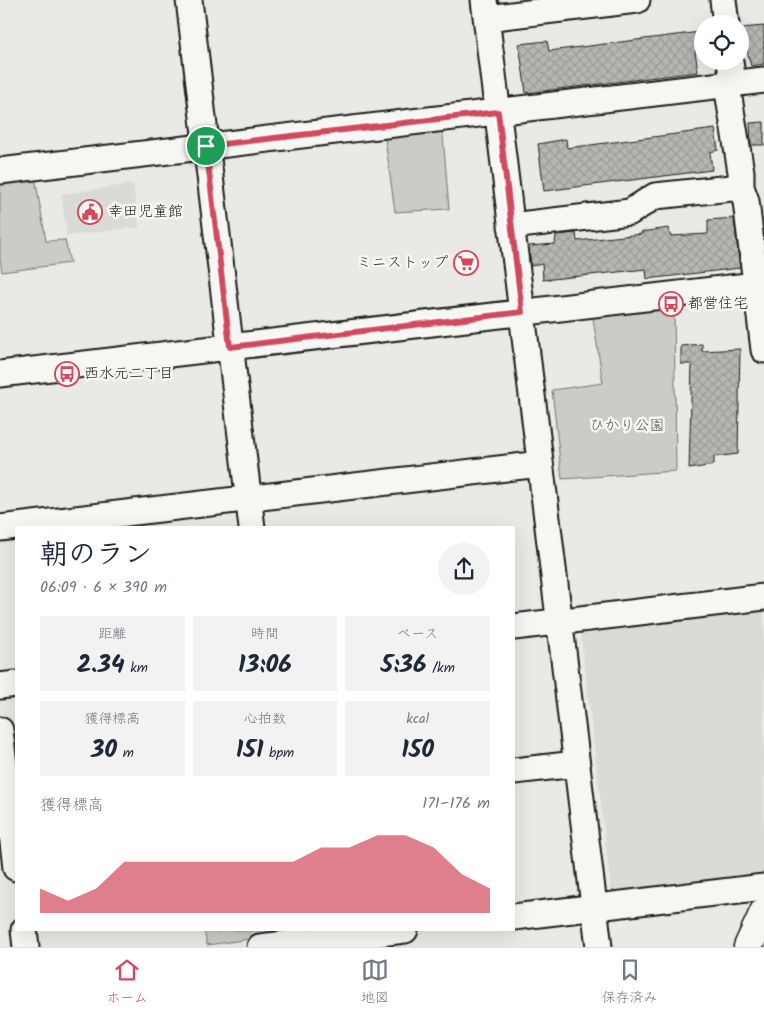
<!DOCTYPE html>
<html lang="ja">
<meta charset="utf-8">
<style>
:root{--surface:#fff;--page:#f2f2f3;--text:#1f2937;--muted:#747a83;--line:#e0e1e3;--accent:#d1495b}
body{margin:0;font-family:Kalam,"Klee One",sans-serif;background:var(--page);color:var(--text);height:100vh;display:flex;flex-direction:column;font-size:19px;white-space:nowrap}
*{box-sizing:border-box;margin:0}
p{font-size:16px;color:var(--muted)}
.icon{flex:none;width:28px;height:28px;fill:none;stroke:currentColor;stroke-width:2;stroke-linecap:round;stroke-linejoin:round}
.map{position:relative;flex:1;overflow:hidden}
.panel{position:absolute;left:15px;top:526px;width:500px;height:405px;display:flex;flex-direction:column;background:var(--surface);border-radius:0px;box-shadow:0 5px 20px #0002}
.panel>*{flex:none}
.buttons{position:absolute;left:694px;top:15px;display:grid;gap:10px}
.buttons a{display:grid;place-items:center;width:55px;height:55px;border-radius:50%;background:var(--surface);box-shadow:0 5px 20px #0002;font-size:25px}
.pin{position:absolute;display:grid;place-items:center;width:42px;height:42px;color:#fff;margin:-21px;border:2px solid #fff;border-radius:50%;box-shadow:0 1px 5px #0007}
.round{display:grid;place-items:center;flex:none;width:52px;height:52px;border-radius:26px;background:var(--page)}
.head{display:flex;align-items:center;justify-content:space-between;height:85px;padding:0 25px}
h1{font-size:28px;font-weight:800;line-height:38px}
.stats{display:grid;grid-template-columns:repeat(3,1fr);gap:8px;height:85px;padding:5px 25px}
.stats div{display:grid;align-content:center;border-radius:0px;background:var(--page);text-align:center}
.stats b{font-size:25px;font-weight:800}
.stats small{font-size:14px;font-weight:400}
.stats p{font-size:14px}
.chart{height:140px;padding:10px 25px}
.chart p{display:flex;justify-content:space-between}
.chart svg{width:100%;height:90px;margin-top:5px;fill:var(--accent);opacity:.7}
.tabs{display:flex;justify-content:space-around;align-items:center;height:70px;border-top:1px solid var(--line);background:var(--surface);font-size:14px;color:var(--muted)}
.tabs a{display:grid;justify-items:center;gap:2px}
.tabs .current{color:var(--accent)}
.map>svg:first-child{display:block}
.built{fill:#dadad6}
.grass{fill:url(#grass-tufts);stroke:#747472}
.park{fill:#cbcbc7;stroke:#747472}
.building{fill:url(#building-cross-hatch);stroke:#1c1c1c}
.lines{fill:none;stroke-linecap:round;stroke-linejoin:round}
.minor-casing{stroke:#1c1c1c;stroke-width:29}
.major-casing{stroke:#1c1c1c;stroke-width:31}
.minor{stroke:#f6f6f2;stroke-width:25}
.major{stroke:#f6f6f2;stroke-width:28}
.route-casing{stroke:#fff;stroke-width:10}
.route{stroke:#d1495b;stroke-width:6}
.labels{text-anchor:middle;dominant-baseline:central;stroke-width:5;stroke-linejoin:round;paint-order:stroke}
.poi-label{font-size:15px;fill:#1c1c1c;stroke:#f6f6f2;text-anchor:start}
.park-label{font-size:15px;fill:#51514f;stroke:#f6f6f2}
</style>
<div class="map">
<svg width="764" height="947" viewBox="0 0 764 947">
<defs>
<pattern id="grass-tufts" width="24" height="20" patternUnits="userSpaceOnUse" patternTransform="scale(1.25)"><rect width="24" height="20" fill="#cbcbc7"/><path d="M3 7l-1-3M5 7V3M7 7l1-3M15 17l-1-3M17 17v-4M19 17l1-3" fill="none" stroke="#aeaeaa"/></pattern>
<pattern id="building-cross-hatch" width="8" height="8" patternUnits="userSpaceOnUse" patternTransform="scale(1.25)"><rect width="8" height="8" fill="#b6b6b3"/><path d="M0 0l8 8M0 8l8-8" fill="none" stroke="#9c9c99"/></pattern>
</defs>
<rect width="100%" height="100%" fill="#e9e9e5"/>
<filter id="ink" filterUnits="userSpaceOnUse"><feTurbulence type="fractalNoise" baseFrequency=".02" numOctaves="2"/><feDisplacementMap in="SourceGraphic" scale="10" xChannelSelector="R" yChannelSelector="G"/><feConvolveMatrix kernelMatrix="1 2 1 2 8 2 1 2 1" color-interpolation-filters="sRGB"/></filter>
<g filter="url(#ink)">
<path class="built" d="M133,184L139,227L67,236L61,194Z
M764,606V877L620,896L611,889L581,636L584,627Z"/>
<path class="grass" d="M204,930H292L293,933L207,945Z"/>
<path class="park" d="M442,123L449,209L395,212L384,131Z
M34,171L46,241L65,240L70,263L2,272L0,259V175Z
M674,302L676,471L562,479L552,390L603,383L592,312Z"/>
<path class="building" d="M764,26V64L751,66L746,47L740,49V28Z
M700,32L702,50L695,51L698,72L526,93L519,44L547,41L549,51Z
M764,122V145H751L750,123Z
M715,129L718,150L710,152L712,170L544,191L538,144L566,139L567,148Z
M734,218L740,268L647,279L646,269L543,280L542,264L531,266L529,246L555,244L556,235L576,233L577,241L642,234L641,232L669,228L670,236L708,234V220Z
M702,344V351L740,349L738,454L714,457V465L689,469L692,364H681V346Z"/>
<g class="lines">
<defs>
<path id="minor" d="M189,0L252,528
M484,0L599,947
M723,0L726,24
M487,18L637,0
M730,61L733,84
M727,85L741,172V187L746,201L764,350
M0,171L764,80
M511,226L630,212L655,196L741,187
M0,374L764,284
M0,528L540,464
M514,627L764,597
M0,686L16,684
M0,730L16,868
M514,771L576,764
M514,917L764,887
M24,930L26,947
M260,947L405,930"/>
<path id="major" d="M748,947L764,912"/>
</defs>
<use href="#minor" class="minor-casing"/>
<use href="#major" class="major-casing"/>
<use href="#minor" class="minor"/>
<use href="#major" class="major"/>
</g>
</g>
<g class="lines" filter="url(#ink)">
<defs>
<path id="route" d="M498,112L522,312L230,347L206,146Z"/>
</defs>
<use href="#route" class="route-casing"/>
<use href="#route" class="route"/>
</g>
<defs>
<symbol id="civic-ring" viewBox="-11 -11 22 22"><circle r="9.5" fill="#f6f6f2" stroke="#d1495b" stroke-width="1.5"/><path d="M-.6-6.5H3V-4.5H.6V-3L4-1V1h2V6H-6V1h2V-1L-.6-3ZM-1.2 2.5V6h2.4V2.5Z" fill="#d1495b"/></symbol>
<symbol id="supermarket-ring" viewBox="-11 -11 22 22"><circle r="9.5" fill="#f6f6f2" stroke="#d1495b" stroke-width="1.5"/><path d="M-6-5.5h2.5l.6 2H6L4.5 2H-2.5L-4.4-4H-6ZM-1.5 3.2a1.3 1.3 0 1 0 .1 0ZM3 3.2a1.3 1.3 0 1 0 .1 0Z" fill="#d1495b"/></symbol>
<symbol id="bus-ring" viewBox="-11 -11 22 22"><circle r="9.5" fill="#f6f6f2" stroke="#d1495b" stroke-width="1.5"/><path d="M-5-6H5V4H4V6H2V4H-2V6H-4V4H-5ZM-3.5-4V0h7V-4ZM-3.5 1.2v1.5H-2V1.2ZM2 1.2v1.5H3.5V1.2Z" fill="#d1495b"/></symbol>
</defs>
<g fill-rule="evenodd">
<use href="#civic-ring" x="76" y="198" width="28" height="28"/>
<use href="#supermarket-ring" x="452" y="249" width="28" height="28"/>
<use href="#bus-ring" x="657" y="290" width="28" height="28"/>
<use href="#bus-ring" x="53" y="360" width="28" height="28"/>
</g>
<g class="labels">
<g class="poi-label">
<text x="108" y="212">幸田児童館</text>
<text x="448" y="263" text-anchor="end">ミニストップ</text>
<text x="688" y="304">都営住宅</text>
<text x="84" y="374">西水元二丁目</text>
</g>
<g class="park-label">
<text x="627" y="426">ひかり公園</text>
</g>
</g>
</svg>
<div class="buttons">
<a><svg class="icon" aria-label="locate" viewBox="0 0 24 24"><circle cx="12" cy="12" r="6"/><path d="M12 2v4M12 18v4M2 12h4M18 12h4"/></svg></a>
</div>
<div class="pin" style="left:206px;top:146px;background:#1e9e55"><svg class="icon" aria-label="arrive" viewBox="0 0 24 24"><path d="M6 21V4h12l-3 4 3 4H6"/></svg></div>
<section class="panel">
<div class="head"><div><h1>朝のラン</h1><p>06:09 · 6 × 390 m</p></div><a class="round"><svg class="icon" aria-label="share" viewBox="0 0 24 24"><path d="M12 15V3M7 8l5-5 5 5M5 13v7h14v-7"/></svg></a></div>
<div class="stats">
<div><p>距離</p><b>2.34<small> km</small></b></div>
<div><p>時間</p><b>13:06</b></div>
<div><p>ペース</p><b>5:36<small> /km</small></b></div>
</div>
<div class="stats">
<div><p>獲得標高</p><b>30<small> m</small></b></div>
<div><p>心拍数</p><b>151<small> bpm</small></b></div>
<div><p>kcal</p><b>150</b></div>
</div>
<div class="chart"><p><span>獲得標高</span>171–176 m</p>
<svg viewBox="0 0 160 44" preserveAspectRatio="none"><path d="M0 44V32L10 38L20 32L30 19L40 19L50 19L60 19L70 19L80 19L90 19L100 12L110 12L120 6L130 6L140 12L150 25L160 32V44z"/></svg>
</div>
</section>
</div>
<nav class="tabs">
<a class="current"><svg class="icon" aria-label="home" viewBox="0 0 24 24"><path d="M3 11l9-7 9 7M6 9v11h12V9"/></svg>ホーム</a>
<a><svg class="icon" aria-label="map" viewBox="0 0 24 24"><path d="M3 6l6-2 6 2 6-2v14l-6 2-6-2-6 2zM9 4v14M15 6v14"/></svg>地図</a>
<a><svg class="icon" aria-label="saved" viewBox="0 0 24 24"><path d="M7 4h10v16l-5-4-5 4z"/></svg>保存済み</a>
</nav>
